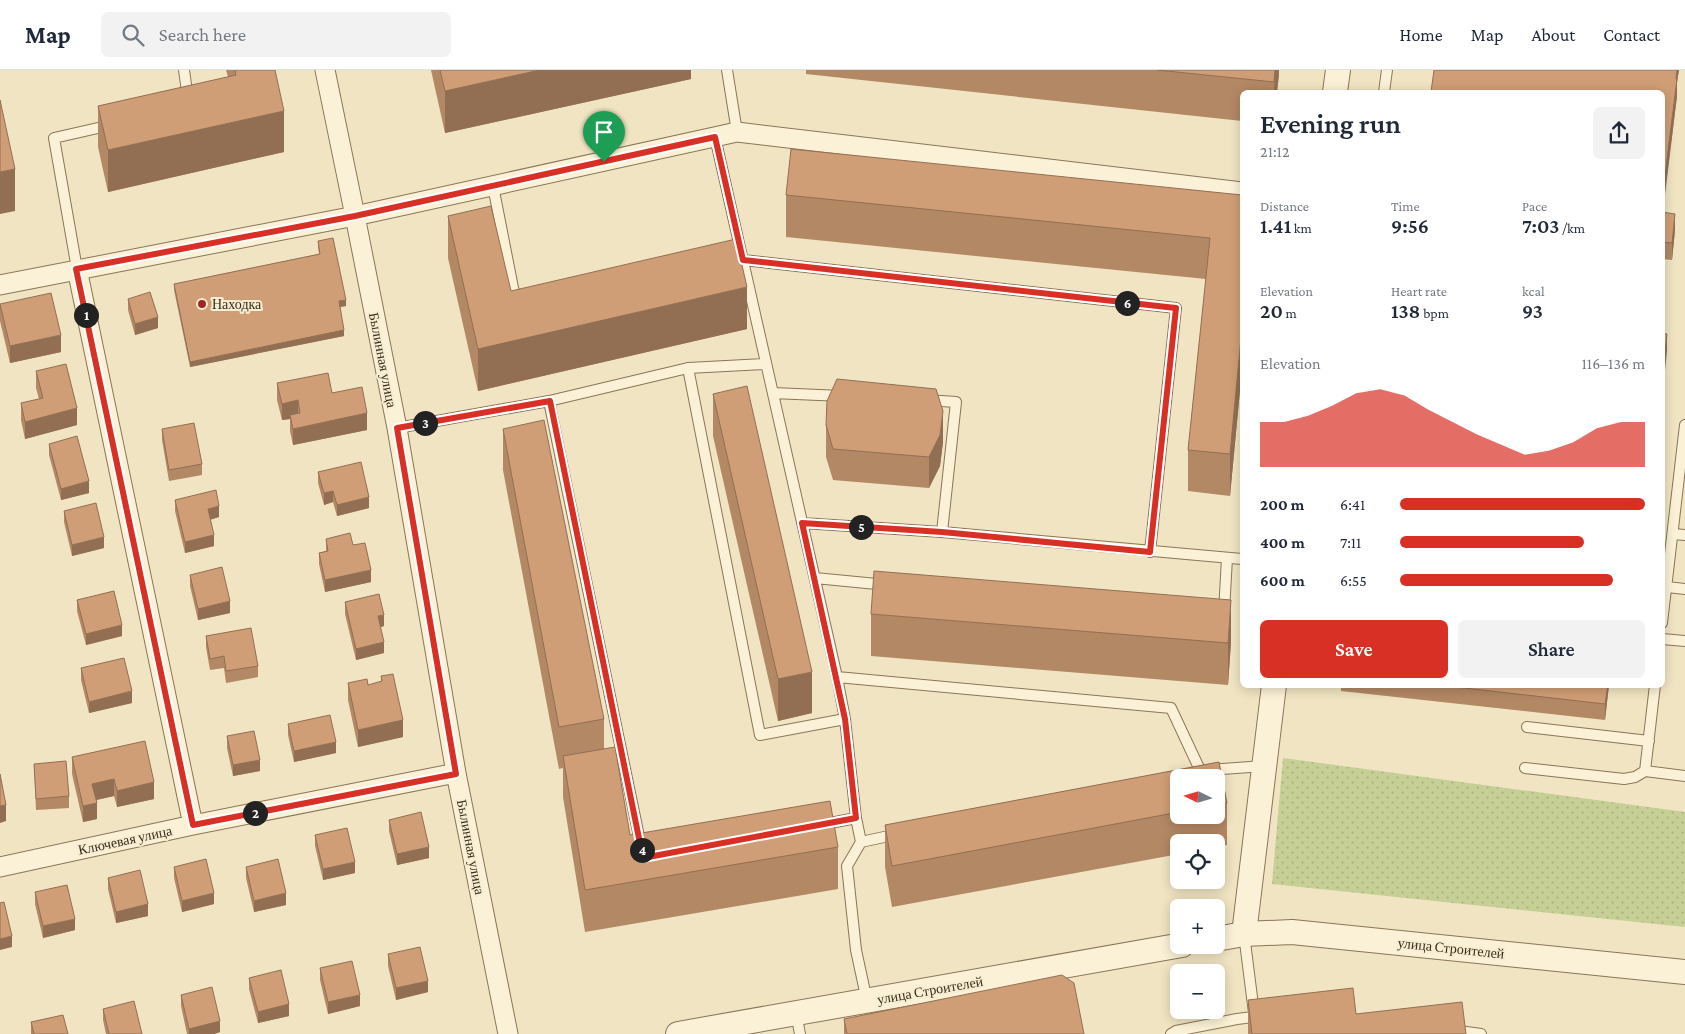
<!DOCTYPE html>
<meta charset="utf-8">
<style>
:root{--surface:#fff;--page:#f2f2f3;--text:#1f2937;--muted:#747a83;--line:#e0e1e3;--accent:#d93025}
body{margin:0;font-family:"Crimson Pro",serif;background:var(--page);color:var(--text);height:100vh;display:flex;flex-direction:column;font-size:19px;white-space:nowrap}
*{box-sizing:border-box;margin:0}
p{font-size:16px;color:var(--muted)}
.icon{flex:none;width:28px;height:28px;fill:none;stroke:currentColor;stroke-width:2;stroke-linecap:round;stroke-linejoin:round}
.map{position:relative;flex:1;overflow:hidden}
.drawer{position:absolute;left:1240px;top:20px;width:425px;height:598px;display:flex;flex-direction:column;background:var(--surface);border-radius:8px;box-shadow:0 2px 12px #0003}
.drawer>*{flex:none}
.needle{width:32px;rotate:275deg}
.buttons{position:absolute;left:1170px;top:699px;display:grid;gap:10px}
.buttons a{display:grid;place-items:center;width:55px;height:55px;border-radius:8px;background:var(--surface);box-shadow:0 2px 12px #0003;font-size:25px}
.pin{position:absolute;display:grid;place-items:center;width:42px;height:42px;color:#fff;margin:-51px -21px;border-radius:50% 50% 50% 0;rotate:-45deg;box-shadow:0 0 5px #0007}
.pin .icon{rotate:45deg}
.km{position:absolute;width:25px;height:25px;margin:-12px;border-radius:50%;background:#222;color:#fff;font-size:14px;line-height:25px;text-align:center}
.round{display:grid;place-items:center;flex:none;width:52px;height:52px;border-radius:8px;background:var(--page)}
.headline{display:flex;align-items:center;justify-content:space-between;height:85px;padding:0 20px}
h1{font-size:28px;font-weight:600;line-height:38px}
.metrics{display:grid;grid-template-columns:repeat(3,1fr);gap:8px;height:85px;padding:5px 20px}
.metrics div{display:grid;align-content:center}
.metrics b{font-size:21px;font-weight:600}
.metrics small{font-size:14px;font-weight:400}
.metrics p{font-size:14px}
.chart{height:140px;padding:10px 20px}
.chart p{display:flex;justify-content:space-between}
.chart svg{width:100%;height:90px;margin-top:5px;fill:var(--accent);opacity:.7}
.cta{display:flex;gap:10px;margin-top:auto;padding:10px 20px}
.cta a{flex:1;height:58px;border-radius:8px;background:var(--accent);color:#fff;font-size:20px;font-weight:600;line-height:58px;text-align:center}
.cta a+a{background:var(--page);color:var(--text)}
ul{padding:0 20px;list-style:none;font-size:16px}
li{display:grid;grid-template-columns:80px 60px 1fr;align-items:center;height:38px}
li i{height:12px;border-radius:6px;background:var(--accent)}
header{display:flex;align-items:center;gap:30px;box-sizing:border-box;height:70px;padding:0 25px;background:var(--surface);border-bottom:1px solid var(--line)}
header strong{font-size:24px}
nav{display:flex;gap:28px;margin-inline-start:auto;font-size:18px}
.search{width:350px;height:45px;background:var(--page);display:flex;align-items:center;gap:12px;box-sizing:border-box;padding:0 18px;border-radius:8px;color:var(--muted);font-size:19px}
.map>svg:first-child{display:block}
.grass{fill:url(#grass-dots)}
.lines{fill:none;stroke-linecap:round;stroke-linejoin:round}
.service-casing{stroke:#8b7558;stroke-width:12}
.minor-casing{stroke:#8b7558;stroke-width:21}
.tertiary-casing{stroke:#8b7558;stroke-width:26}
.service{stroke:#faf1d6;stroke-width:10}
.minor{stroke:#faf1d6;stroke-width:19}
.tertiary{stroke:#faf1d6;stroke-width:24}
.wall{fill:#b38865;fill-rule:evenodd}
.shaded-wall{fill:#926f53}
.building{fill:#d09e76;stroke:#926f53}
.route-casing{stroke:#fff;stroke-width:10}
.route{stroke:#d93025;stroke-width:6}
.poi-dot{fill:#9d2825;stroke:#f7eed2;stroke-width:2}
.labels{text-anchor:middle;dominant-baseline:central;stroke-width:4;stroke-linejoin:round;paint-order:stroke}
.poi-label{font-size:14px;fill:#3a2c1d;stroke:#f7eed2;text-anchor:start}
.street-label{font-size:14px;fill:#3a2c1d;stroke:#f7eed2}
</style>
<header>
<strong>Map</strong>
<div class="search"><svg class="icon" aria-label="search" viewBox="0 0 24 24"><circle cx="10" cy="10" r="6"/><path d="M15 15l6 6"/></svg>Search here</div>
<nav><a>Home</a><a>Map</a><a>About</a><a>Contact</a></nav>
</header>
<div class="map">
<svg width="1685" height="964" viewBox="0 0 1685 964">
<defs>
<pattern id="grass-dots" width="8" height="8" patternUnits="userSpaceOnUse" patternTransform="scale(1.25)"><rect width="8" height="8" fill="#c6cf95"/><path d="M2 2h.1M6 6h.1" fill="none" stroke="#abb280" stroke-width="1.8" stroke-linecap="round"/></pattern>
</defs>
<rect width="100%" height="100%" fill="#f0e4c2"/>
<path class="grass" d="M1283,688L1685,742V857L1272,814Z"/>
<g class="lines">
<defs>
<path id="service" d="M184,0L188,29
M727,0L737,62
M1384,22L1387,0
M715,67L837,607L845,649L856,748L861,772L847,796L856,880L867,931
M493,116L516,233
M728,193L743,190L1176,238L1150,482
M77,199L54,68L111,55
M688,298L760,665L845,649
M773,323L842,326
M926,330L956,332L942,462
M549,331L641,776
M397,358L549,331L688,298L766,294
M802,453L942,462L1242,489
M1673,464L1685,465
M815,508L887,515
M1667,517L1685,519
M1224,542L1227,488
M1662,553L1685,355
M1662,569L1685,571
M837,607L1171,638L1200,700
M1527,657L1649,671
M1525,698L1624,709L1635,707L1645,701L1685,706
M1208,700L1264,696
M1645,701L1655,615
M820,755L856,748
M861,772L898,764
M1244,864L1254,943
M796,943L800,964
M1452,960L1481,964
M1171,964L1176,961L1237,949L1261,946"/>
<path id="minor" d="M325,0L355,146L397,358L456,703L508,964
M77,199L193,755
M0,215L355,146L737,62L1242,122
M0,797L193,755L456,703"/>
<path id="tertiary" d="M1335,22L1338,0
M1244,864L1274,615
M1216,869L1244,864L1292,862L1685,902
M678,964L1182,875"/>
</defs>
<use href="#service" class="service-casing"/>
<use href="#minor" class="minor-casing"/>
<use href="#tertiary" class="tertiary-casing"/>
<use href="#service" class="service"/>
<use href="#minor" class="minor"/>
<use href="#tertiary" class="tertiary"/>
</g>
<path class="wall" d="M226,0H275L284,82L108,122L98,77V36L228,7Z
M431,0H691V9L445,63Z
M806,0H1279V7L1277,22H1242V51L806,4Z
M1434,0H1679L1677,12V26L1663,142L1675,160L1672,190L1662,189V22Z
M786,125H1242V299L1230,426L1188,421V380L1206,209L786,167Z
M448,146L511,221L747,259L478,321L448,188Z
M318,171L346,236L340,237L344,266L190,297L174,220V214L319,184L318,177Z
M128,229L158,258L135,265L128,240Z
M0,234L61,282L10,293L0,251Z
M36,301L77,355L25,369L21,350V333L39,329L36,318Z
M277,313L332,323L367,360L293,375L290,361V349L282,350L277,330Z
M713,324L812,643L778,651L713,366Z
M826,355L943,372L940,396L929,418L833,410L826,387Z
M162,359L202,394V405L169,411L162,370Z
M503,359L604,649V679L630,765L838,777V819L585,862L563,727V698L559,699L503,400Z
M49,374L89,423L61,430L49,385Z
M318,402L369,438L337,446L333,432L324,435L318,413Z
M175,430L219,447L210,450L214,476L185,483L175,441Z
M64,441L104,478L72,486L64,452Z
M326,469L353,475L371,512L325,522L319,494V483L326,481Z
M190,505L230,543L198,550L190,516Z
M77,530L122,566L86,575L77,541Z
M345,532L384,556L380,557L384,583L356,590L345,544Z
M871,544L1231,572L1228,615L871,586Z
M206,566L258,596V607L226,613L224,598L210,600L206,577Z
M81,598L132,633L89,643L81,610Z
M381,606L403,667L358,677L348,630V613L368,615L381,612Z
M1341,615H1609L1605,650L1341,621Z
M288,654L336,683L294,692L288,665Z
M227,666L260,701L233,706L227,678Z
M72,687L154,729L117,737L114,726L96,730L97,749L83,752L72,704Z
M1219,692L1227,733V775L1216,777V772H1179V784L892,837L885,797V755ZM1179,708H1216V745H1179Z
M34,694L69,726V738L36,740Z
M389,750L429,788L397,795L389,761Z
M315,765L355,803L323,810L315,776Z
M174,797L214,834L182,842L174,808Z
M246,797L286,835L254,842L246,808Z
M108,808L148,846L116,853L108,819Z
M35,822L75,860L43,868L35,834Z
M388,884L428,922L396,930L388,896Z
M320,898L360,936L328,944L320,910Z
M249,908L289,946L258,953L249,919Z
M181,925L220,962L214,964H187L181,936Z
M1248,930L1356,944L1466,964H1248Z
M103,939L142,964H106L103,950Z
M844,949L1084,964H844Z
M31,952L68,964H31Z"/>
<path class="shaded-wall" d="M540,0H691V9L445,63V21Z
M1275,0H1279L1277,22H1274Z
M1677,0H1679L1677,12V26L1662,146V129Z
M284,41V82L108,122V80Z
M15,99V141L0,144V102Z
M1675,144V160L1672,190V173Z
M747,217V259L478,321V279Z
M346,230V236L339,237V231Z
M158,247V258L135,265V254Z
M1242,258V299L1230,426V384Z
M344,260V266L190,297V292Z
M1667,264V281L1663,319V302Z
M61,265V282L10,293V276Z
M298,330V347L290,345V349L282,350V334Z
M77,338V355L25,369V352Z
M943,341V372L940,396L929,418V387Z
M367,343V360L293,375V359Z
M89,411V423L61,430V419Z
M333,421V432L324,435V423Z
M369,427V438L337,446V435Z
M219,436V447L208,450V439Z
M214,465V476L185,483V472Z
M104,467V478L72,486V475Z
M371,500V512L325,522V510Z
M1231,530V572L1228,615V573Z
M230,531V543L198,550V539Z
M384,545V556L378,558V546Z
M122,555V566L86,575V564Z
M384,572V583L356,590V579Z
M812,602V643L778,651V609Z
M1608,615H1609L1605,650V634Z
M132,621V633L89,643V632Z
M403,650V667L358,677V660Z
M336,672V683L294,692V681Z
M260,690V701L233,706V695Z
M114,709V726L92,731V714Z
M154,712V729L117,737V721Z
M97,733V749L83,752V736Z
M6,735V751L0,753V736Z
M429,777V788L397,795V784Z
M355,792V803L323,810V799Z
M214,823V834L182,842V831Z
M286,823V835L254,842V831Z
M148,834V846L116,853V842Z
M75,849V860L43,868V856Z
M12,866V877L0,880V869Z
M428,911V922L396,930V918Z
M360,925V936L328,944V932Z
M289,934V946L258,953V942Z
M220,951V962L214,964H189V959Z"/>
<path class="building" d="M235,0H275L284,41L108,80L98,36L236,5Z
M440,0H540L445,21Z
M1157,0H1275L1274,12Z
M1434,0H1677L1676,9H1677L1662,129V22H1431Z
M0,30L15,99L0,102Z
M791,79L1242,125V258L1230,384L1188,380L1210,168L786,125Z
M491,136L511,221L736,169L747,217L478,279L448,146Z
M1662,142L1675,144L1672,173L1662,172Z
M333,168L346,230L339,231L344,260L190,292L174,214L320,184L318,171Z
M150,222L158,247L135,254L128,229Z
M51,223L61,265L10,276L0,234Z
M1662,263L1667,264L1663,302H1662Z
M66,294L77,338L25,352L21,333L43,328L36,301Z
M328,303L332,323L362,317L367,343L293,359L290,345L300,343L298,330L282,334L277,313Z
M837,309L936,319L943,341L940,365L929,387L833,379L826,355L827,331Z
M747,316L812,602L778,609L713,324Z
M544,350L604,649L559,657L503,359Z
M194,353L202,394L169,400L162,359Z
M77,366L89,411L61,419L49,374Z
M361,392L369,427L337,435L333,421L324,423L318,402Z
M216,420L219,436L208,439L214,465L185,472L175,430Z
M96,433L104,467L72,475L64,441Z
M350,463L353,475L365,473L371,500L325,510L319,483L328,481L326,469Z
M222,497L230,531L198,539L190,505Z
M874,501L1231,530L1228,573L871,544Z
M114,521L122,555L86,564L77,530Z
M379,524L384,545L378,546L384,572L356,579L345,532Z
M251,558L258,596L226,601L224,586L210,589L206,566Z
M124,588L132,621L89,632L81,598Z
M393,604L403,650L358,660L348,613L367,609L368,615L382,611L381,606Z
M1438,615H1608L1605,634Z
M330,645L336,672L294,681L288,654Z
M254,661L260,690L233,695L227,666Z
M145,671L154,712L117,721L114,709L92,714L97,733L83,736L72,687Z
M615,677L630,765L830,731L838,777L585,820L563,686Z
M66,691L69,726L36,729L34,694Z
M1219,692L1227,733L1216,735V708H1179V742L892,796L885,755Z
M0,704L6,735L0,736Z
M421,742L429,777L397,784L389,750Z
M347,758L355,792L323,799L315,765Z
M206,789L214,823L182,831L174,797Z
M278,789L286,823L254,831L246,797Z
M140,800L148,834L116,842L108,808Z
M67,815L75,849L43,856L35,822Z
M4,832L12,866L0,869V833Z
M420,877L428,911L396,918L388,884Z
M352,891L360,925L328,932L320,898Z
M281,900L289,934L258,942L249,908Z
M1062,905L1074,913L1084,964H847L844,949Z
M212,917L220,951L189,959L181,925Z
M1353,918L1356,944L1462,932L1466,964H1252L1248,930Z
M134,931L142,964H109L103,939Z
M63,945L68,964H34L31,952Z"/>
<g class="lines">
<defs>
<path id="route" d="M715,67L743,190L1176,238L1150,482L942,462L802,453L845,649L856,748L643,788L550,331L397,358L456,704L193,755L76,199L355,146Z"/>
</defs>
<use href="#route" class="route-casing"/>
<use href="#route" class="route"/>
</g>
<circle class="poi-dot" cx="202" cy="234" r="5"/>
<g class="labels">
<g class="poi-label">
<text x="212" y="234">Находка</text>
</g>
<g class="street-label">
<text transform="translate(383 290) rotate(79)">Былинная улица</text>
<text transform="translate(125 770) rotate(-12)">Ключевая улица</text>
<text transform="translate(471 777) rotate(79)">Былинная улица</text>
<text transform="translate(1451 878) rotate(6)">улица Строителей</text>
<text transform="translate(930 920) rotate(-10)">улица Строителей</text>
</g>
</g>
</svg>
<div class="buttons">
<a><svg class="needle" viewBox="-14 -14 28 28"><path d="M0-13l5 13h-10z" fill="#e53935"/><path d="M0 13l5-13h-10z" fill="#747a83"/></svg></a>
<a><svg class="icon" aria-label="locate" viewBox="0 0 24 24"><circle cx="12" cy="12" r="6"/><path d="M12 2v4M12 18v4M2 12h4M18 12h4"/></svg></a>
<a>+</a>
<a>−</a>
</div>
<div class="pin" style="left:604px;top:92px;background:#1e9e55"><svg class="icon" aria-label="arrive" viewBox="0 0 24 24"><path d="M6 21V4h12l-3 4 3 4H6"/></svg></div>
<b class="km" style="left:86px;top:245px">1</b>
<b class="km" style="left:255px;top:743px">2</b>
<b class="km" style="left:425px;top:353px">3</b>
<b class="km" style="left:642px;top:780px">4</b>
<b class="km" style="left:861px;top:457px">5</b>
<b class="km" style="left:1127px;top:233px">6</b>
<section class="drawer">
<div class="headline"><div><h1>Evening run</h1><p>21:12</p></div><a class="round"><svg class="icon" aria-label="share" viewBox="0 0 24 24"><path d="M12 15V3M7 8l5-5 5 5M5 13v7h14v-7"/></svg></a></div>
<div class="metrics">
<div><p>Distance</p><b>1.41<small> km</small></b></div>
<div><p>Time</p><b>9:56</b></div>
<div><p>Pace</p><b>7:03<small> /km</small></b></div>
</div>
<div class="metrics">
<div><p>Elevation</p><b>20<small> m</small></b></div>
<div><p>Heart rate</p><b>138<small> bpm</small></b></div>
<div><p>kcal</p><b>93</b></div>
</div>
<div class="chart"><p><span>Elevation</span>116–136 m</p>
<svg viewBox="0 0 160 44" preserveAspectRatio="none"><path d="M0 44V22L10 22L20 19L30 14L40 8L50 6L60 9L70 16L80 22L90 28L100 33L110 38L120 36L130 32L140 25L150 22L160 22V44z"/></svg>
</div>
<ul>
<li><b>200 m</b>6:41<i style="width:100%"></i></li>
<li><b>400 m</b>7:11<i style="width:75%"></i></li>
<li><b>600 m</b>6:55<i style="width:87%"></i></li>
</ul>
<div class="cta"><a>Save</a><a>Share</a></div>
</section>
</div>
